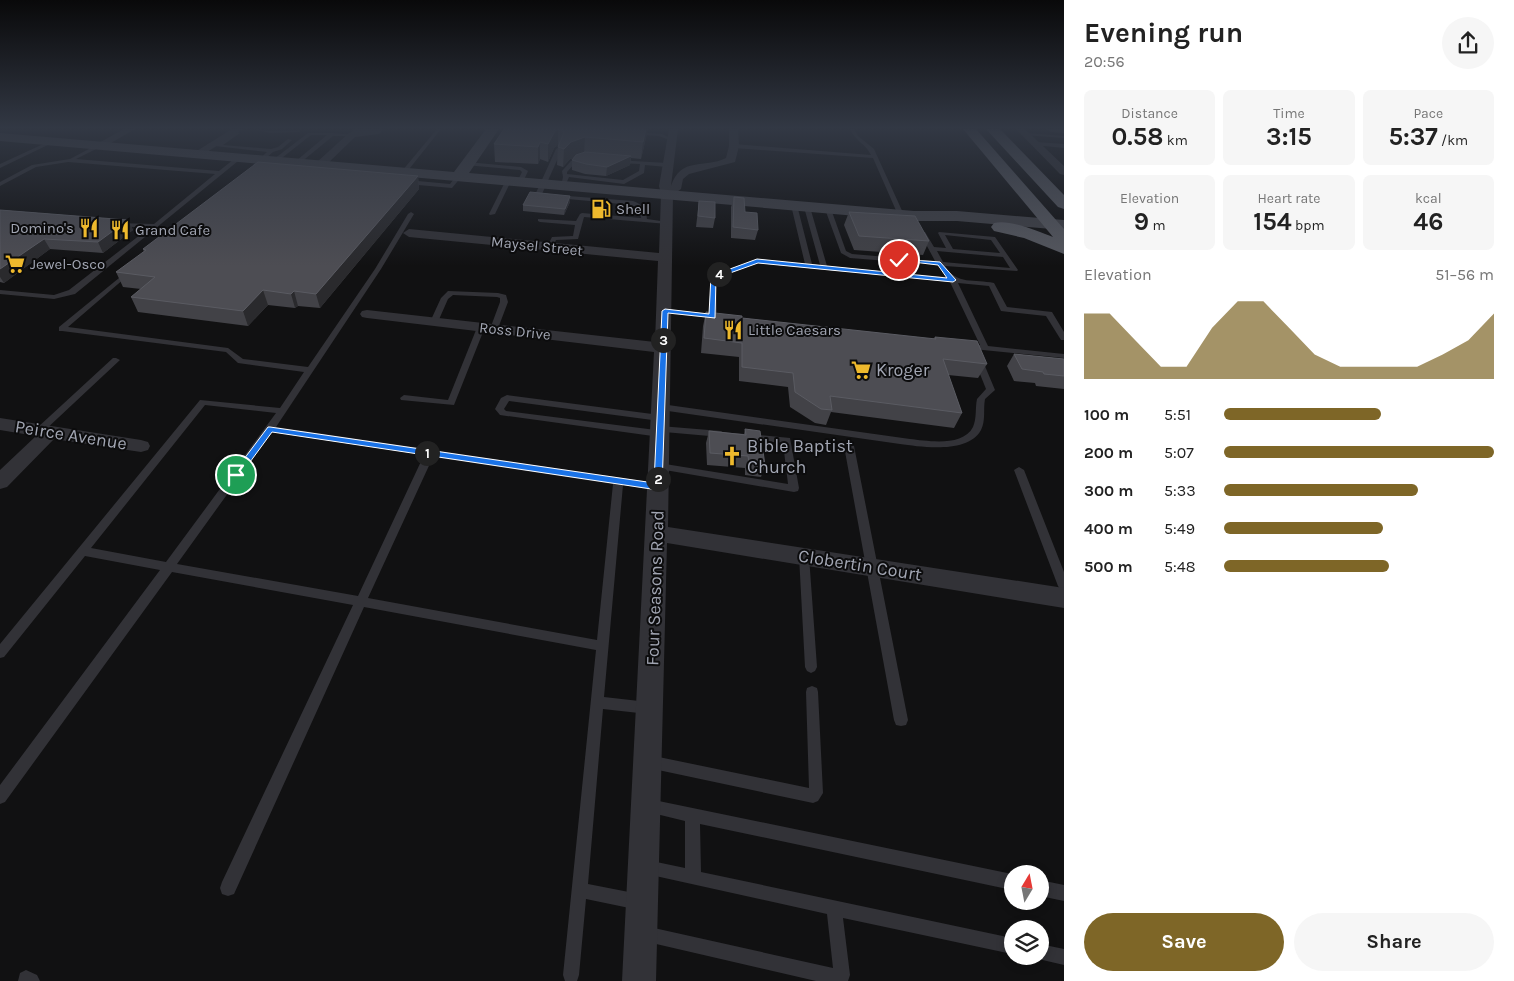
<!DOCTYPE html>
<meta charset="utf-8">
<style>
:root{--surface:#fff;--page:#f6f6f6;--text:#222;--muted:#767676;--accent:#7e6627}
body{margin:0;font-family:Karla,sans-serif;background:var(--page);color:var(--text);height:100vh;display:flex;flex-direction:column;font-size:19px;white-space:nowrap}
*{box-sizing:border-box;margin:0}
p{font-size:16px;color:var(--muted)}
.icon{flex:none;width:28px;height:28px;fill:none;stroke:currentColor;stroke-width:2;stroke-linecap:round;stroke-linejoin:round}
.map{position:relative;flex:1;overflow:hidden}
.side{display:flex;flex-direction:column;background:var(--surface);width:450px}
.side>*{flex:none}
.needle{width:32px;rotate:10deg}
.tools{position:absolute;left:1004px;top:865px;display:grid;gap:10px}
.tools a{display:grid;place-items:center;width:45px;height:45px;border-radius:50%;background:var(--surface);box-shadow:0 2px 8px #0003;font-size:25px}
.pin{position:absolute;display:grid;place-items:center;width:42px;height:42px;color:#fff;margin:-21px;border:2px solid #fff;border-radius:50%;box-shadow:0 1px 5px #0007}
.km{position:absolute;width:25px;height:25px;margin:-12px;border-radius:50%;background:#222;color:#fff;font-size:14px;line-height:25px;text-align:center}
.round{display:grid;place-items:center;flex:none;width:52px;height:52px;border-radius:26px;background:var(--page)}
.headline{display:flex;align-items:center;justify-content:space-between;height:85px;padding:0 20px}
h1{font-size:28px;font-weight:700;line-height:38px}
.metrics{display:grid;grid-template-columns:repeat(3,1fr);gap:8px;height:85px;padding:5px 20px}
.metrics div{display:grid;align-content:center;border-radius:8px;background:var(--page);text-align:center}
.metrics b{font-size:25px;font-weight:700}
.metrics small{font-size:14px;font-weight:400}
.metrics p{font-size:14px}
.chart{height:140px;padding:10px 20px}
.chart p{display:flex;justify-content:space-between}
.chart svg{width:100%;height:90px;margin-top:5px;fill:var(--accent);opacity:.7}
.action{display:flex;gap:10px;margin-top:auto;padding:10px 20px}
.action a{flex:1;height:58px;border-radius:30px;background:var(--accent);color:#fff;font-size:20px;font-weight:700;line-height:58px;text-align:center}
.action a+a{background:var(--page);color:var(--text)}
ul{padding:0 20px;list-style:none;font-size:16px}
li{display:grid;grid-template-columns:80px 60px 1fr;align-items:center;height:38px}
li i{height:12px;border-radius:6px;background:var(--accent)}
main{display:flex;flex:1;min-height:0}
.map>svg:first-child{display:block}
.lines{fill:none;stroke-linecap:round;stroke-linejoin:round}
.service{fill:#323237;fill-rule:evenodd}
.minor{fill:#323237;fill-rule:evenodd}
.secondary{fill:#404147;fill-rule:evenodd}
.trunk{fill:#56585f;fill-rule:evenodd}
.wall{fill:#424247}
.shaded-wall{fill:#2a2a2d}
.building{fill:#4d4d53;stroke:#5a5b62}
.route{fill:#1a73e8;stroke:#fff}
.labels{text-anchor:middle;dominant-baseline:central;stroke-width:4;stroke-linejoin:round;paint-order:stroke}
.far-poi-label{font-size:15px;fill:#a2a6b3;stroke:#0c0c0d;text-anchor:start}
.far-street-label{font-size:15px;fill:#a2a6b3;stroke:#0c0c0d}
.poi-label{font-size:18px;fill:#a2a6b3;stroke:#0c0c0d;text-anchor:start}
.street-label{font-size:18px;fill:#a2a6b3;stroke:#0c0c0d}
</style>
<main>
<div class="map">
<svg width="1064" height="981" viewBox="0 0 1064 981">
<rect width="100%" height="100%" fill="#111112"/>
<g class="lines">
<path class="service" d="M252,129L270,131L299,130L301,131L299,132L270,133Z
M437,129H441L406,173H402V171Z
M850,129H854L858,136L874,149L904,215L903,216L898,215L873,158L734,148L731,146L734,144L871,155C866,144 855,141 850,129Z
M232,131L240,133L223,145L271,149L278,147L288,139L292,140L282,149L273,152L256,167L253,165L254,164L267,152L207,145L210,143L217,144L234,134L230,132Z
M308,133H332L354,135L352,136H333L300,163H296V161L327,135H311L278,161H274V159Z
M647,133L662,134L674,140L672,141L659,136L645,135Z
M1026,133L1064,136V138L1024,135Z
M52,140L56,141L0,168V164Z
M1036,142L1064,144V148L1034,145Z
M100,143L102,146L76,159L219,171L238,156L243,157L75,294L54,299L0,294V290L54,295L69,290L149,228L118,226L116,225V223L154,224L215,174L68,162L36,167L0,186V182L32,165L70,159Z
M559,147L562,149L542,194L633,201C642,204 646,209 647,219L668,222V224L584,217L578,239L556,240L552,248H548L547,247L552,237L573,236L575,225L540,222L538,221V219L576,221L580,214L582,213L641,218L639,210L632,205L536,196L535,195L556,149Z
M584,156L586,157V159L575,163L567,172V174L623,180L639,171L640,164L618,163L616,162V160L667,163L670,165L667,167L645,165L644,173L624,184L569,177L565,186H561L563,177L562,171L571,161Z
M467,162L521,167L528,171L523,182L520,184L517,182L522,172L520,170L465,165L464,164Z
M457,175L462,176L452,188L407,184L404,182L407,180L450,184Z
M506,180L511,181L495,214L490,215L489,214Z
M794,203L797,205L812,264L820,265L804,207L807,205L810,207L827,266L946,277L938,265L850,258L841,253L825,209L828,207L831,209L846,251L852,254L935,261L920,233L921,232H925L934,247L946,248L938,233L939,232L995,237L1018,270L1017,271L945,266C956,285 975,279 994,283L1007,307L1052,312L1064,332V340H1061L1046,316L1001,311L989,286L958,283L988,346L1064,354V358L963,348V344L980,345L950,282L758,263L716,278L717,315H721V319L662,313L661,311L665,309L709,314L711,276L757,259L805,264L791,205ZM945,235L991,240L1000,253L953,249ZM937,251L1003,257L1010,268L943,262Z
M411,212L414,214L381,269L276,427L658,483L663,487L658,491L623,485L604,697L648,702L653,704L655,708L653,712L648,714L603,709L588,884L639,894L645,896L647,902L645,908L639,910L586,899L579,975L577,981H565L563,975L596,650L364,607L234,894L228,896L222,894L220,888L222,882L353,605L172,572L5,802L0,804V785L160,570L85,556L4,657L0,658V644L200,400L280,408L304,372L238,363L226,352L62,331H59V327L130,269L132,270V272L68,327L228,348L243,359L308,367L375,269L408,214ZM205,405L276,413L166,562L91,548ZM272,432L424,455L358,596L177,564ZM433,457L613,484L597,640L368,598Z
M448,291L498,293L506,295L508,302L497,331H494L490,329L500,302V298L497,297L453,295L448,299L437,324H431L430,322L441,298Z
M478,325H484L485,327L454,405L401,400L400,398L404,395L448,400Z
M975,357H978L982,359L995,390L985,399C983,410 986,420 981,430C968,454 922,447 900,444L661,410L657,407L661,404L910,439C928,441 963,447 973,427C977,418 975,408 977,399L986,389L974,359Z
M113,358H116L120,360L43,432H37L35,430L37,428Z
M507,395L660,415L664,418L660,421L509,401L504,409L506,411L656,430L657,427L660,426L721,431L726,434L721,437L664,432L663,436L660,437L500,415L495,409L501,398Z
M748,434L790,438L799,488L798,491L794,492L659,469L654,466L659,463L788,484L783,443L745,439L743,437L745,435Z
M849,443L854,446L908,720L906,725L901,726L896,725L894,720L844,446Z
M1019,467L1024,470L1064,572V591L1060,589L1058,586L1014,470Z
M804,552L808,553L809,556L817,667L815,671L811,673L807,671L805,667L799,556L800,553Z
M812,686L817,688L818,692L823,793L818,801L813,803L644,767L642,762L644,757L649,755L809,788L806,692L807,688Z
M649,799L1012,874V890L700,824L701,872L1012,938V954L843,918L850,975L848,981H816L639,940L637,934L639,928L645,926L833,968L827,914L642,873L639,868L642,863L647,860L685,868V821L644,811L642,806L644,801Z
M1040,880L1064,885V901L1040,896Z
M1040,944L1064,949V965L1034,958L1033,956H1040Z
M26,970L37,975L40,981H18L20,973Z"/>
<path class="minor" d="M124,129H135L104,147L100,148L95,145Z
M232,129H243L201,156L197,157L192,154Z
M354,129H384L379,134L355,137L325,166H317L316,164L317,162L349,133L352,132Z
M669,129H678L671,186C681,156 704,169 726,158L729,146V129H738L739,146L735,162L689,174L683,179L681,189L673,195L668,527L1064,588V608L667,543L656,981H622L654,352L367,318L362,317L360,314L362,311L367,310L655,342L658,261L409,237L403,233L409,229L659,253L661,194L659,186Z
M1016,129H1025L1064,166V175L1060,174Z
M0,418L141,440L148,442L150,446L148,450L141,452L54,439L7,487L0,489V470L36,436L0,430Z"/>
<path class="secondary" d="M486,129H499L469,173L914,211H957L1064,220V230L957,221H914L0,141V133L454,172Z"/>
<path class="trunk" d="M963,129H976L1064,229V254L1024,238L994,231L991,227L994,223C1010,219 1038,231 1053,237Z
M986,129H1000L1064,195V209L1058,207Z"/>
</g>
<path class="wall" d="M504,129H648L641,159L631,158L630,165L606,176L585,174L572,170V160L574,158L570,159L563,167L557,165L558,145L554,148L548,162L540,159L538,164L495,162L494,144Z
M1047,129H1064V133L1051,132Z
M418,176L419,189L320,308L298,306L295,308L268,305L248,326L138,312L131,297L141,289L123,287L116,272L144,252L143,249Z
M734,197L758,230L755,240L731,238V207Z
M699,201L715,218L713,228L696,227Z
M570,202L564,215L523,211V205Z
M0,210L128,220L133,230L103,253L50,249L4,283L0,282Z
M849,212L929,241L923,255L854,250L844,225Z
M706,312L742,318L933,339L935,337L987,364L978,378L948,375L962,413L954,428L831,412L826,425L815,423L790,407L788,387L739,381V357L701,353L703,326Z
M1014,354L1064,359V389L1036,386L1035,383L1014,381L1007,366Z
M745,429L765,465L761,477L745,475V468L707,465L706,443L709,431L744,434Z"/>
<path class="shaded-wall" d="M558,129V145L554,148L548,162V144L555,131Z
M644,129H648L641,159L643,142Z
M585,137L584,154L570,159L563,167L564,149L571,142Z
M540,142V159L538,164V147Z
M631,156L630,165L606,176L607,167Z
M418,176L419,189L320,308L316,294Z
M570,196V202L564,215L565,209Z
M128,220L133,230L103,253L98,242Z
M44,239L50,249L4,283L0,277V269Z
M263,290L268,305L248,326L243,311Z
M294,291L298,306L295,308L291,294Z"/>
<path class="building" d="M504,129H646L643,142L585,137L571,142L564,149L558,147L564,132L558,129L555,131L548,144L540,142L538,147L494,144Z
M585,152L631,156L607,167L586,164L572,160L576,155Z
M258,162L418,176L316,294L294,291L291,294L263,290L243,311L131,297L155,277L116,272L146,250L143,249Z
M530,192L570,196L565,209L523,205Z
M734,197L744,198L745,212L757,213L758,230L733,227Z
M699,201L715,202V218L698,216Z
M0,210L128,220L98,242L44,239L0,269Z
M849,212L915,216L929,241L859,236Z
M706,312L742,316V318L936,339L935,337L977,341L987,364L943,359L962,413L830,396L832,410L821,409L795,392L793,373L742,367V343L704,338Z
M1014,354L1064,359V376L1044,374L1043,372L1022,369Z
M745,429L760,431L765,465L749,463L748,456L710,453L709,431L746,435Z"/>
<linearGradient id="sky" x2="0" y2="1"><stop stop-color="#09090a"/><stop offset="0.48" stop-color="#323844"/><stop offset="1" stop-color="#323844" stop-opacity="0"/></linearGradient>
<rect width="1064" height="266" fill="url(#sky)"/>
<path class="route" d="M757,259L947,278L938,265L896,260L899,259L940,262L956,280L953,282L758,263L716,278L715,318L668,313L662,487L658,490L272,432L239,477H233L232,475L268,427H270L654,483L662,311L665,309L709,314L711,276Z"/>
<defs>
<symbol id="fuel-bare" viewBox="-9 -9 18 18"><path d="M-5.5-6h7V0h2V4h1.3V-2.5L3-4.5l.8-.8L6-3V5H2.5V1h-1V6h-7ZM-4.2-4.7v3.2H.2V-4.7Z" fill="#eeb92d" stroke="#0c0c0d" stroke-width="2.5" paint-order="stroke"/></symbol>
<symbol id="restaurant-bare" viewBox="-9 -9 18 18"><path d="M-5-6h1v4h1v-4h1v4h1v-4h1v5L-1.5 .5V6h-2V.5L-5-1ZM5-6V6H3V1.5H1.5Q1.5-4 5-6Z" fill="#eeb92d" stroke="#0c0c0d" stroke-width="2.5" paint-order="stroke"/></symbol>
<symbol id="supermarket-bare" viewBox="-9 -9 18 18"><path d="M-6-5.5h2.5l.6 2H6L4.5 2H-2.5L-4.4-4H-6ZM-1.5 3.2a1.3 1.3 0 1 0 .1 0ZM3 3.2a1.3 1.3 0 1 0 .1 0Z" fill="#eeb92d" stroke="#0c0c0d" stroke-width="2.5" paint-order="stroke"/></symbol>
<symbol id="church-bare" viewBox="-9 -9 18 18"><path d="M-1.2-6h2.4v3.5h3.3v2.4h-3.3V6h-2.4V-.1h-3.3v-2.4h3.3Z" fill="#eeb92d" stroke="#0c0c0d" stroke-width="2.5" paint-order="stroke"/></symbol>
</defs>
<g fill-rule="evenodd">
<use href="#fuel-bare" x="587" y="195" width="28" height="28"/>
<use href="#restaurant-bare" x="75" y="214" width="28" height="28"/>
<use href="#restaurant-bare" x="106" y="216" width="28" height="28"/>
<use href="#supermarket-bare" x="1" y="250" width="28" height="28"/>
<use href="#restaurant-bare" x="719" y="316" width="28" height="28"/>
<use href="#supermarket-bare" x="847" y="356" width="28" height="28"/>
<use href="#church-bare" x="718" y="442" width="28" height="28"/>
</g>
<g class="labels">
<g class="far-poi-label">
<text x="616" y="209">Shell</text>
<text x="74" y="228" text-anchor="end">Domino's</text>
<text x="135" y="230">Grand Cafe</text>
<text x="30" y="264">Jewel-Osco</text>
<text x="748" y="330">Little Caesars</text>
</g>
<g class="far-street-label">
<text transform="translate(537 246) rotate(6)">Maysel Street</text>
<text transform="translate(515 331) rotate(6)">Ross Drive</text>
</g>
<g class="poi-label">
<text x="876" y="370">Kroger</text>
<text x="747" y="446">Bible Baptist<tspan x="747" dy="21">Church</tspan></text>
</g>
<g class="street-label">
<text transform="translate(71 435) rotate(9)">Peirce Avenue</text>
<text transform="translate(860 565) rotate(9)">Clobertin Court</text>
<text transform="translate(655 588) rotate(-88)">Four Seasons Road</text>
</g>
</g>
</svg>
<div class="tools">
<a><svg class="needle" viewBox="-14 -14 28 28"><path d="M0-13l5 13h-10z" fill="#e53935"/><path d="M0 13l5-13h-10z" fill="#767676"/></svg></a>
<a><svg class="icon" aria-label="layers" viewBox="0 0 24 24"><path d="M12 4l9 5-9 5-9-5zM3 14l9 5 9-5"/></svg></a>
</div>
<div class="pin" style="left:236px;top:475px;background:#1e9e55"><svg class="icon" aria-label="arrive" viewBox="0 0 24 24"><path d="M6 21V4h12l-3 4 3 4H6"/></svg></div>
<div class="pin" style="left:899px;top:260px;background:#d93025"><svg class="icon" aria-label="check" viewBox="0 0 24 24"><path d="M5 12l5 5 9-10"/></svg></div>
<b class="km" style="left:427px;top:453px">1</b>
<b class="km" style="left:658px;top:479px">2</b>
<b class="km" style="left:663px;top:340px">3</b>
<b class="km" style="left:719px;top:274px">4</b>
</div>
<section class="side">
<div class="headline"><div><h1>Evening run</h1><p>20:56</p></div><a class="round"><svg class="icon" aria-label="share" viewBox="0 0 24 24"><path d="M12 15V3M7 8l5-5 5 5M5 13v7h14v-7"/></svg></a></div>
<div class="metrics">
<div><p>Distance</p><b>0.58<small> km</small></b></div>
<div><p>Time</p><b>3:15</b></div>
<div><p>Pace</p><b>5:37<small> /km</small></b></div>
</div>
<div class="metrics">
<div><p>Elevation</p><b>9<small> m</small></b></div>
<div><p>Heart rate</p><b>154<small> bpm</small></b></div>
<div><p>kcal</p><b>46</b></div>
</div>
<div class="chart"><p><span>Elevation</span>51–56 m</p>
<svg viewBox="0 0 160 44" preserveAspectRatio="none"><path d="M0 44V12L10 12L20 25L30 38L40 38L50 19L60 6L70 6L80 19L90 32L100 38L110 38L120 38L130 38L140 32L150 25L160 12V44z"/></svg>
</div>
<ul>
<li><b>100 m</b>5:51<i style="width:58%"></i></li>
<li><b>200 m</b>5:07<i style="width:100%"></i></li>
<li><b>300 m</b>5:33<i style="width:72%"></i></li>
<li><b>400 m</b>5:49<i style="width:59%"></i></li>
<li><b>500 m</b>5:48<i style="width:61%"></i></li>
</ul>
<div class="action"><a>Save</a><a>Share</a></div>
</section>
</main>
